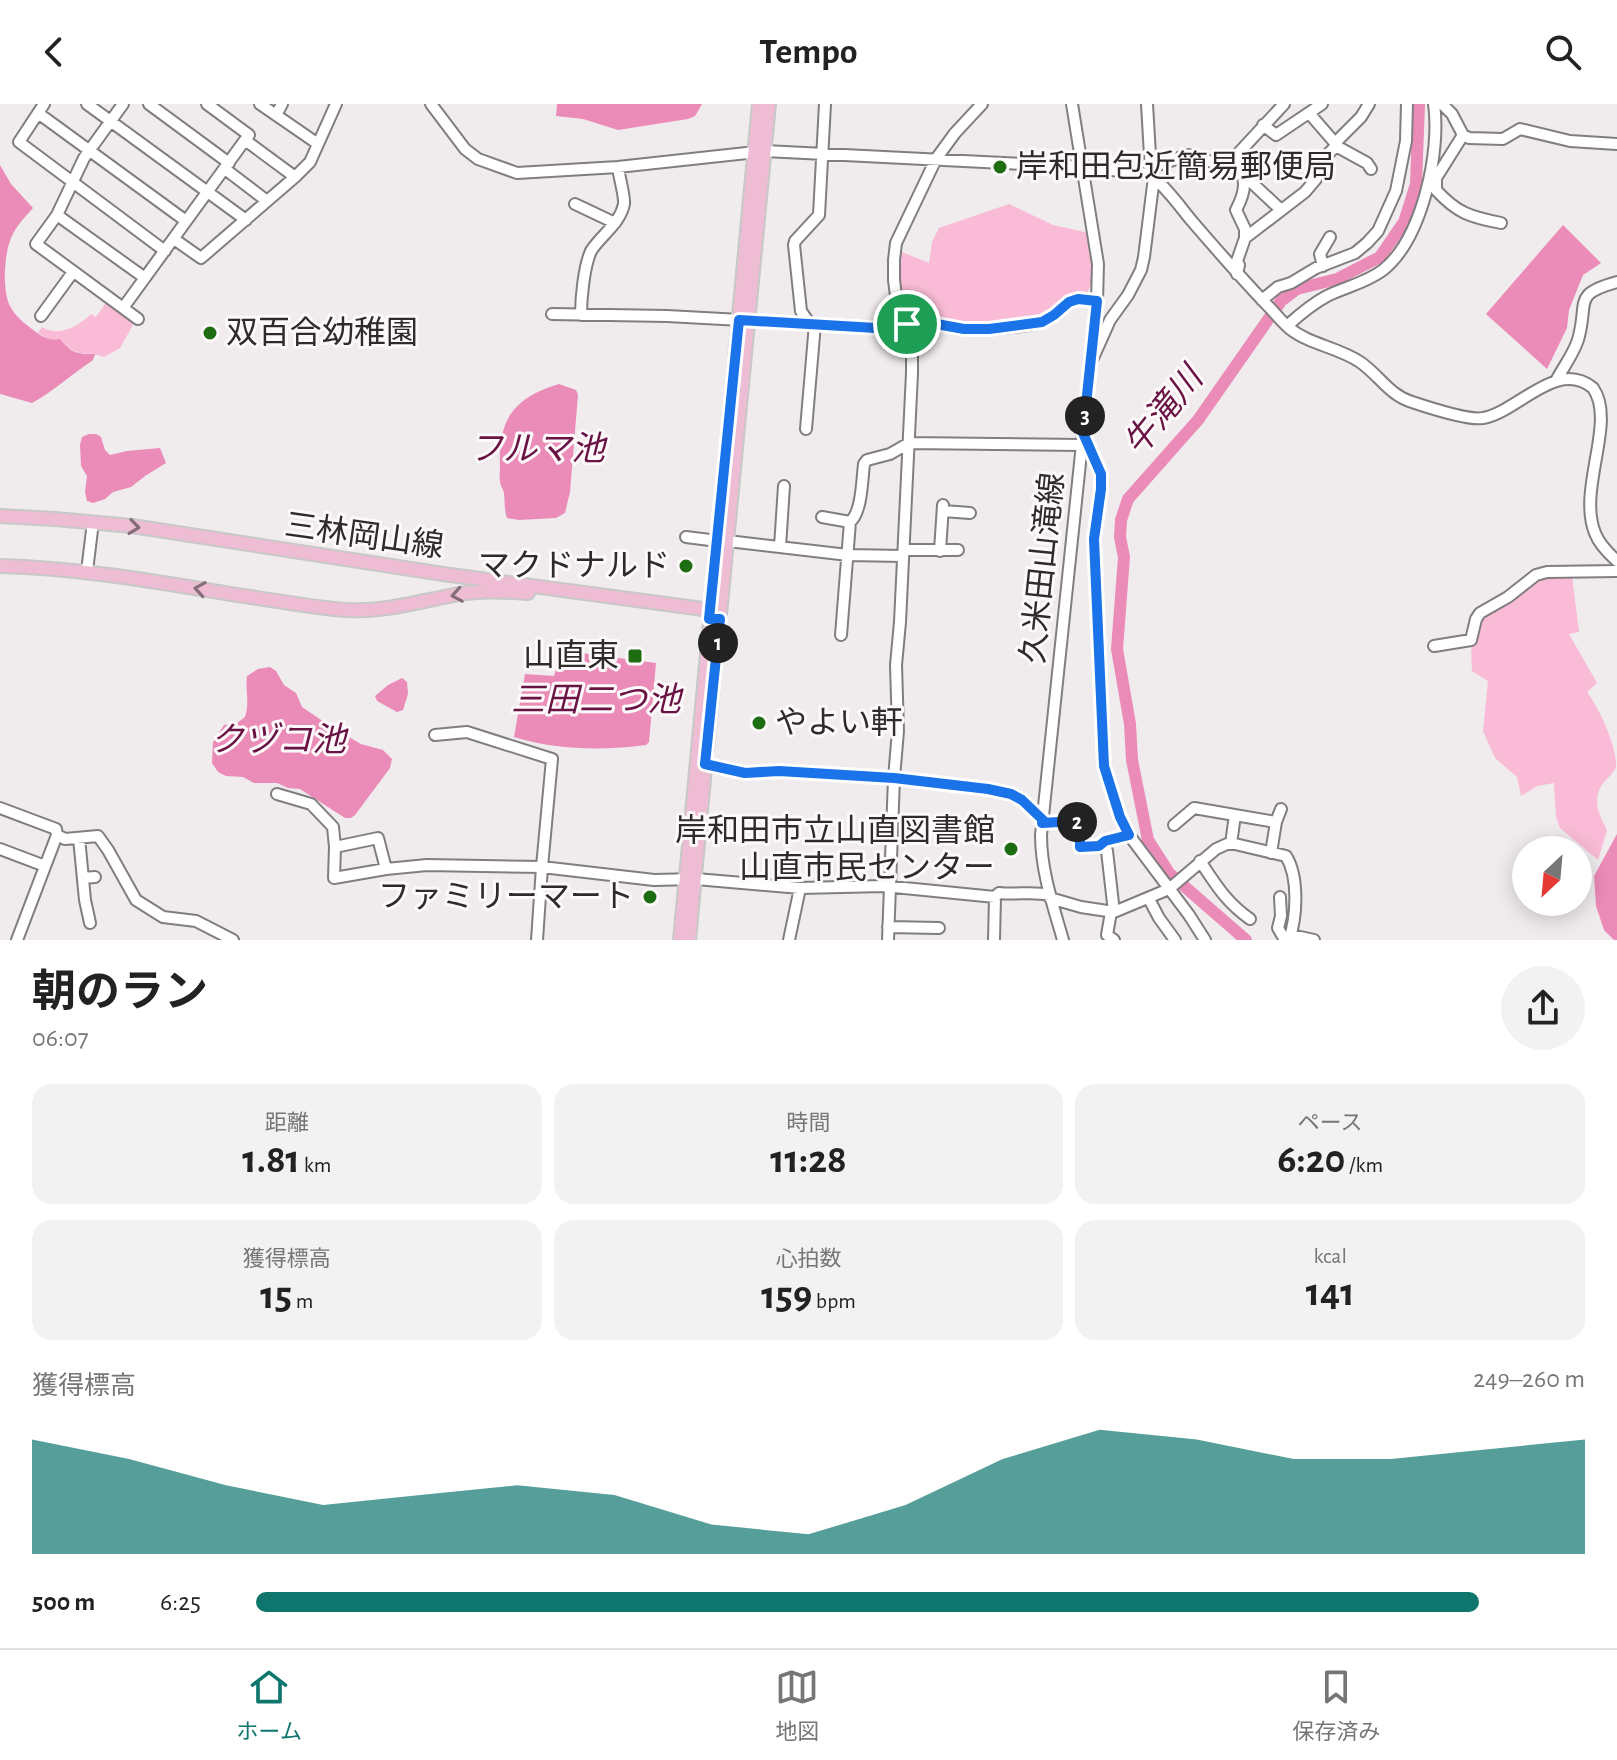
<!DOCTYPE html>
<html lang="ja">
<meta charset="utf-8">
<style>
:root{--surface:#fff;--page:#f2f2f2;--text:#222;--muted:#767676;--line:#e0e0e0;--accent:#0f766e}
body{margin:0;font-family:"Alegreya Sans","Noto Sans JP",sans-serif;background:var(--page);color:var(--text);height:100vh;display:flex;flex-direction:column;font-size:30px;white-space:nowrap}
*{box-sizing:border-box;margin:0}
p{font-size:26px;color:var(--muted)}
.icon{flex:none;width:44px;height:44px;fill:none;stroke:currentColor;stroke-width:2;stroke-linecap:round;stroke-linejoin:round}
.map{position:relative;height:836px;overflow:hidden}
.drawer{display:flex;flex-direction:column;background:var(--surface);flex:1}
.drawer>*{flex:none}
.needle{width:52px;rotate:206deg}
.tools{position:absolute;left:1512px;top:732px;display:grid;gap:16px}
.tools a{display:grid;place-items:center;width:80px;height:80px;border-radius:50%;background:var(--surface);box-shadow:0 4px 20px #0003;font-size:40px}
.pin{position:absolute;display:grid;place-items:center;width:68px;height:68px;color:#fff;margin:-34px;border:4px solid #fff;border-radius:50%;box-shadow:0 2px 8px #0007}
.km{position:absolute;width:40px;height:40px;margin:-20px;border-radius:50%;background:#222;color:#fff;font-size:22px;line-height:40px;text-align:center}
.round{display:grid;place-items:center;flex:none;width:84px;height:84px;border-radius:42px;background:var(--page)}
.overview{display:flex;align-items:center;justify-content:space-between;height:136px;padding:0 32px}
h1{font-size:44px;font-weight:700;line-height:60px}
.stats{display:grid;grid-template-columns:repeat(3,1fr);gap:12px;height:136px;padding:8px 32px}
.stats div{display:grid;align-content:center;border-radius:20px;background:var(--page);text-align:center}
.stats b{font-size:40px;font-weight:700}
.stats small{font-size:22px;font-weight:400}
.stats p{font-size:22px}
.chart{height:224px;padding:16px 32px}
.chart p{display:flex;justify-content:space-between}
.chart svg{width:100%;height:144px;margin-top:8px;fill:var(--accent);opacity:.7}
ul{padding:0 32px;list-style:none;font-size:26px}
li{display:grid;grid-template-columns:128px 96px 1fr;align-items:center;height:60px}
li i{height:20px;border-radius:10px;background:var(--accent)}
header{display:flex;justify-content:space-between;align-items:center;height:104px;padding:0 32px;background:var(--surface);font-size:36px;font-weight:700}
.dock{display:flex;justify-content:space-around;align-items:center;height:112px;border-top:2px solid var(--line);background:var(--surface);font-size:22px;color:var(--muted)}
.dock a{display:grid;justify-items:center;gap:4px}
.dock .current{color:var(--accent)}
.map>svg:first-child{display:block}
.green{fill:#f9bbd5}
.water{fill:#eb8bb7}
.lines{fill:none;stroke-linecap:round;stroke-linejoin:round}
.river{stroke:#eb8bb7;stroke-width:12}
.minor-casing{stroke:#827d7f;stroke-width:14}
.major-casing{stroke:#c8c8c8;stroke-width:16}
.minor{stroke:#fff;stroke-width:10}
.major{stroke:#eebdd3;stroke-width:12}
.oneway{stroke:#846d77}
.route-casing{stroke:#fff;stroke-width:16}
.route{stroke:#1a73e8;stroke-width:10}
.poi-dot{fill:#1e6d13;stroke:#fdf9fa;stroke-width:3}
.labels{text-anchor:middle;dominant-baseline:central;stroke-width:6;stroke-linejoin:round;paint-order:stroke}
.poi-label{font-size:32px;fill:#2d2b2c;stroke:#fdf9fa;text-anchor:end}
.street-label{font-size:32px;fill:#2d2b2c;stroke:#fdf9fa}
.water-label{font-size:34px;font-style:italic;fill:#681343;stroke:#fdf9fa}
</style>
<header><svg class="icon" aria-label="back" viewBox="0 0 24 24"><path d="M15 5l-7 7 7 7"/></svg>Tempo<svg class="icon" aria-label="search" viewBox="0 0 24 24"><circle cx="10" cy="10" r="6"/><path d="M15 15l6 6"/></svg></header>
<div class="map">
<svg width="1617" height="836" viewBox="0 0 1617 836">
<rect width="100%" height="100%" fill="#f0ebed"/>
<path class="green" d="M1009,100L1053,121L1089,129L1093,158V176L1086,192L1040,215L971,223L910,216L899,191L897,146L929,159L932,138L939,124Z
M108,196L132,214L134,219L120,244L104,253C82,245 79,256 60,235H48L38,229L42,223C58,234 79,222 91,210L96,213Z
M1547,472H1572L1579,528L1569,530L1597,579L1587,588C1599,604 1617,642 1616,663C1613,671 1604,676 1600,684C1593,699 1600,713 1607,726L1598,756L1560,724L1556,713L1554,679L1537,682L1521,692L1517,673L1495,654L1483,627L1488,577L1472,567C1471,551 1470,532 1478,517C1485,505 1533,478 1547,472Z"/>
<path class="water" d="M557,0H702L695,12L688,15L618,26L583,15L556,12Z
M0,61L11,80L33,104C25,113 16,122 11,134C4,151 2,186 10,202C15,212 24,219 32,225C41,232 48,237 60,235C72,249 76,250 95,250L93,256C72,270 54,287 32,299L0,290Z
M1563,121L1601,159L1583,171L1569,206L1567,224L1547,265L1486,210Z
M559,280L576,286L578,291L570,388L565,409L556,414L519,416L507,414C504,405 505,398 504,389C503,385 500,381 500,377C499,373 500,368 500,364C498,317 512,294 559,280Z
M89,330H96L101,333L105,346L110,351L127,347L160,344L166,359L145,372L131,383L113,388L105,395L93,399L87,397L85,388L87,372L81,362L80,341L82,333Z
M559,546L656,559L649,638L646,641C603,647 556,646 514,633L525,570L554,572L558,558Z
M270,563L276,567L284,581L296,589L302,603L333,624L361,640L383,646L392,655L390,664L355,711L351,714H345L300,685L288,684L277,679H254L243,673L226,672L218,668L212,659L213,638L224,621L237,619L245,613C250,598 245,586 247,572L258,565Z
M402,574L407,578L408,590L403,606L397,608L377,597L375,592L388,581Z
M1617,730V836H1614L1604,826L1596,802L1594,772Z"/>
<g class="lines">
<path class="river" d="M1246,836L1169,769L1148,736L1132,656L1130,620L1117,545L1124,453L1120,433L1121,416L1128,395L1198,316L1281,197L1297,185L1337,175L1380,153L1404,118L1416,80L1419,0"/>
<defs>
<path id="minor" d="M44,0L19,38L165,147
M87,0L246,116
M123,0L84,54L57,111L36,140L138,215
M149,0L229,59
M207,0L249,31L245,36L295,73
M260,0L318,40
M431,0L465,45L478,55L517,69L618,63L765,47L1083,63L1150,70C1166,83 1178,100 1191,116C1216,145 1241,174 1268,202C1275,209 1281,217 1289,224C1310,241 1338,243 1360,258C1379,271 1389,291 1412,298C1427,303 1469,317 1483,314C1518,308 1557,254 1593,284C1617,318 1577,385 1595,429C1599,440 1608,449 1617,457
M1147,0L1151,68
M1442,0L1452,10L1463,31L1469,34L1503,35L1520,25L1570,37L1617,40
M38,9L186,117
M1309,9L1335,39
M276,11L282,0
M1263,21L1276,31L1322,0
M1463,31L1436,74V86C1457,109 1470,113 1501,119
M1336,42L1367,59L1371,65
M1234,54C1247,74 1247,85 1236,106L1245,125V134
M1152,63L1188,51L1212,58L1234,54L1284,0
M225,65L267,97
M1244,68L1250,77L1281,106
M575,100L615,119
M57,111L145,174
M174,135L201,154L295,73L310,58L336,0
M1323,162L1320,150L1330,133
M1237,170L1239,161L1237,157L1245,134L1305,88L1316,75L1324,54L1336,42L1335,39L1361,13L1369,0
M1262,196L1278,183L1291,179L1316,164L1355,149L1367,139L1378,127L1396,87L1406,37L1407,0
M123,204L245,36
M552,210L667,212L908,225
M581,211C581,194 584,162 591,147C601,131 620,120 624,100C625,92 619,73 618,63
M41,212L73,168
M810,220L801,207L794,141L795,137L819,111L825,0
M907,220C927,215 941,222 962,225C980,227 1024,223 1042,218C1056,213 1064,197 1078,195C1084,195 1091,196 1097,197
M1287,222C1299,211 1312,200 1327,192C1345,183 1366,179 1383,166C1422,135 1441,48 1434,0
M1093,254L1110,216L1128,191L1141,166L1144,153L1154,73
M1556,277C1563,263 1576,247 1579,232C1588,197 1573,190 1617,178
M806,325L815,220
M1084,330L1101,370V385L1094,435L1104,662L1120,713L1129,731L1189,811L1205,836
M943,407L970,409
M822,413L850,418C862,408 862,376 864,360L867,356L890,350L909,339L1082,341
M686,433L718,437
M728,437L848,451L903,452
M780,443L784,382
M904,446H958
M940,447L943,401
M87,467L93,418
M841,531L850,418
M1434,542L1471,536L1476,515L1480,509L1508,493L1536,471L1547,468L1617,467
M435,631L467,628L552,655L542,763L537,836
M705,660L745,669L779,667L894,674L988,685L1011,690L1022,696L1043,716
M277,690L311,700L333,723L335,743L334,774L386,765L427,761L542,763L654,776L696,775L800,784L884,782L995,793L999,789C1017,791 1033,787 1050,791
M0,704L56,725L57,731L17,836
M1042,719L1076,717L1080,721V743L1099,742L1105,737L1129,731
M1174,721L1194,704L1276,718
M57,731L65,735L98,732L108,746L136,796L163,813L196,817L233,836
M79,734L85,796L90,819
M1103,740L1107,747L1114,808
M1231,740L1235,711
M335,743L378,734L386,765
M0,745L45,762
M1271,749L1276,718L1281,705
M1200,757C1216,781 1226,798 1250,815
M83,774L95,773
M1280,793L1281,812L1278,824L1285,836
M1050,794L1081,803L1114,808L1169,785L1216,745L1227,740H1235L1286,752C1299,773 1297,813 1289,836
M1149,795L1159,814L1175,836
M1111,808L1107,831L1114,836
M888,823L939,824
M1291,831L1314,836
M789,836L800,784
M888,836L894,674L898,627L896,561L900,518L912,269V249L909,229L896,192L894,176V156L896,139L936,55L955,29L982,0
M994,836L995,793
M1063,836C1053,801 1041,767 1041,731L1097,197L1098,160L1072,0"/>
<path id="major" d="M0,412L55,415L132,422L443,470L718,507
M0,462C80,464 158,478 237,491C273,496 309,503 346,506C382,508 414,499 449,492C475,486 501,487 528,489
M707,646L769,0
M680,836L759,0
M689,836L705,664"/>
</defs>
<use href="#minor" class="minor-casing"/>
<use href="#major" class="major-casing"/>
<use href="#minor" class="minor"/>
<use href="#major" class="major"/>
</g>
<defs><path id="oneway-chevron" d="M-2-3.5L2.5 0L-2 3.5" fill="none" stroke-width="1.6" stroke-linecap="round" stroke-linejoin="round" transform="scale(2)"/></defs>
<g class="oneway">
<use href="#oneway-chevron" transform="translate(134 423) rotate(8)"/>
<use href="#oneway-chevron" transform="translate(200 485) rotate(-171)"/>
<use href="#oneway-chevron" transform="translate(457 491) rotate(170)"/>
</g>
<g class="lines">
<defs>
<path id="route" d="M1078,195L1097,197L1083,329L1101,370V385L1094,435L1104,662L1120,713L1129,731L1105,737L1099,742L1080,743V721L1076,717L1042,719L1043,716L1022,696L1011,690L988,685L894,674L779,667L745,669L705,660L720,515H709L739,216L893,225H908L907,220L920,217L964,225H989L1042,218L1054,211L1069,198Z"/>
</defs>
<use href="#route" class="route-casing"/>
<use href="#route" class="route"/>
</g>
<g class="poi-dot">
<circle cx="1000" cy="63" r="8"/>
<circle cx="210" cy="229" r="8"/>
<circle cx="686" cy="462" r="8"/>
<rect x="627" y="544" width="16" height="16" rx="4"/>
<circle cx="759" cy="619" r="8"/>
<circle cx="1011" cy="745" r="8"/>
<circle cx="650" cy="793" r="8"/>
</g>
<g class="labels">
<g class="poi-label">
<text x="1016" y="63" text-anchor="start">岸和田包近簡易郵便局</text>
<text x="226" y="229" text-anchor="start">双百合幼稚園</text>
<text x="670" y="462">マクドナルド</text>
<text x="619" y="552">山直東</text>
<text x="775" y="619" text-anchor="start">やよい軒</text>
<text x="995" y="727">岸和田市立山直図書館<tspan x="995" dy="37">山直市民センター</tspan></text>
<text x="634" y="793">ファミリーマート</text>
</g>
<g class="street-label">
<text transform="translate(364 432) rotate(8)">三林岡山線</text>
<text transform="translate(1043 464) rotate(-84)">久米田山滝線</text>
</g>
<g class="water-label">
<text transform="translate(1164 308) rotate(-51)">牛滝川</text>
<text x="537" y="346">フルマ池</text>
<text x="596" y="597">三田二つ池</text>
<text x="278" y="637">クヅコ池</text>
</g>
</g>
</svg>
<div class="tools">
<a><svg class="needle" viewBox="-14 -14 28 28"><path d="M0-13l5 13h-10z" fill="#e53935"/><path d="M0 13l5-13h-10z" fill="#767676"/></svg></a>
</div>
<div class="pin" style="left:907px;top:220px;background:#1e9e55"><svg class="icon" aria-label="arrive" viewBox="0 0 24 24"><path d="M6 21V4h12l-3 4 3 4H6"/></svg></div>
<b class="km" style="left:718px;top:539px">1</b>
<b class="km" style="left:1077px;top:718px">2</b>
<b class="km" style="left:1085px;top:312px">3</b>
</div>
<section class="drawer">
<div class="overview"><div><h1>朝のラン</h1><p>06:07</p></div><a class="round"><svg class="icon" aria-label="share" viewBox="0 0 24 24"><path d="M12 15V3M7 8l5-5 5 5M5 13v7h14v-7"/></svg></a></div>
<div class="stats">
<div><p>距離</p><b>1.81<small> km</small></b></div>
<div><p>時間</p><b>11:28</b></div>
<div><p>ペース</p><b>6:20<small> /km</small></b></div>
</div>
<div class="stats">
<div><p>獲得標高</p><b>15<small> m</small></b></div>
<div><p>心拍数</p><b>159<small> bpm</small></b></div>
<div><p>kcal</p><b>141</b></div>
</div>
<div class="chart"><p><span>獲得標高</span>249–260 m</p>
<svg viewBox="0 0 160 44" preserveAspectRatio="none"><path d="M0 44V9L10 15L20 23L30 29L40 26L50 23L60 26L70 35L80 38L90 29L100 15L110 6L120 9L130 15L140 15L150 12L160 9V44z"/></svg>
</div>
<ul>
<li><b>500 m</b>6:25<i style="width:92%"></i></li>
</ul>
</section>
<nav class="dock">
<a class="current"><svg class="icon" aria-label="home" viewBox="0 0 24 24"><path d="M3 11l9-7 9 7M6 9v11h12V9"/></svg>ホーム</a>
<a><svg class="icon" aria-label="map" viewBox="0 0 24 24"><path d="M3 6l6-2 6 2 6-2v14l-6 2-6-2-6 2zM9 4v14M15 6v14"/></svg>地図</a>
<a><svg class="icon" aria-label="saved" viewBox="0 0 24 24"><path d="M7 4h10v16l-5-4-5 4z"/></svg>保存済み</a>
</nav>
